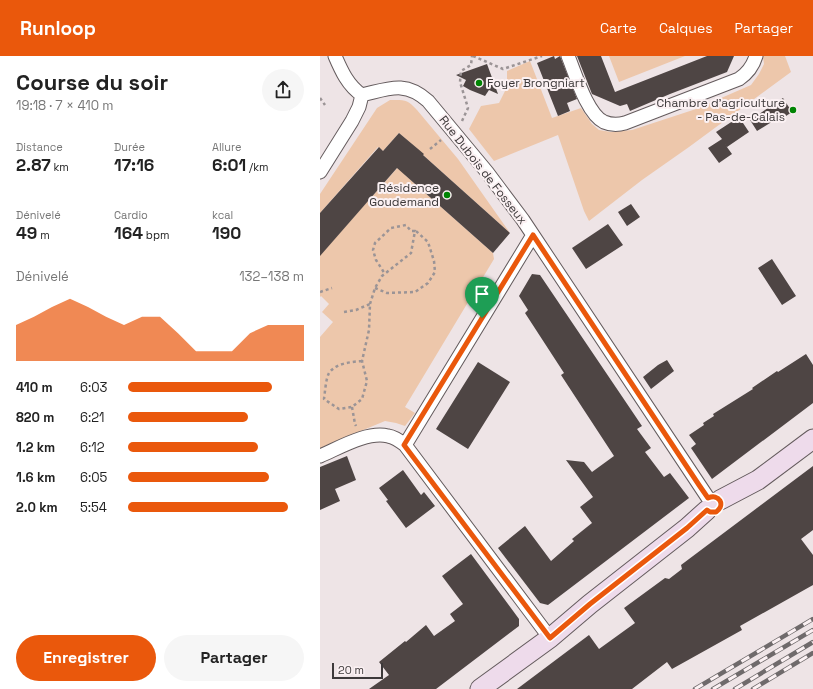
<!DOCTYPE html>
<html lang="fr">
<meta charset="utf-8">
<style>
:root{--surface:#fff;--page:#f6f6f6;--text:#222;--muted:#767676;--accent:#ea580c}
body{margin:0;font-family:"Space Grotesk",sans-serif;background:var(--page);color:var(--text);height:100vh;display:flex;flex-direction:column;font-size:15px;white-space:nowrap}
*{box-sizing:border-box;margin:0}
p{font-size:13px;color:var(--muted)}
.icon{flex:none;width:22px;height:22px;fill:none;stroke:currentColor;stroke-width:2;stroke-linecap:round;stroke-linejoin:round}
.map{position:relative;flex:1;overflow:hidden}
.side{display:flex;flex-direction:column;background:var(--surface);width:320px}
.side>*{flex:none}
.scale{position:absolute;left:12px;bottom:10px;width:51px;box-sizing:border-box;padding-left:4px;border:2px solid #3d393a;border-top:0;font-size:11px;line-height:14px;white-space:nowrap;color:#3d393a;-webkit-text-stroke:3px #fbf1f3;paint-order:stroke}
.pin{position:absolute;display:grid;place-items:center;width:34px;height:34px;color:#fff;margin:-41px -17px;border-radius:50% 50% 50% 0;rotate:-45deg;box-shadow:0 0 4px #0007}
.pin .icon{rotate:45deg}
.round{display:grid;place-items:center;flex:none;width:42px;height:42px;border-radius:21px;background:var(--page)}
.head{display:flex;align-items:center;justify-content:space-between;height:68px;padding:0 16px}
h1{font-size:22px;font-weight:700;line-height:30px}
.stats{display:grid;grid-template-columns:repeat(3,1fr);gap:6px;height:68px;padding:4px 16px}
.stats div{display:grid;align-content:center}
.stats b{font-size:17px;font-weight:700}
.stats small{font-size:11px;font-weight:400}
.stats p{font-size:11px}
.chart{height:112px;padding:8px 16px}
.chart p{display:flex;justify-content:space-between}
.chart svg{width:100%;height:72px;margin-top:4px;fill:var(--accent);opacity:.7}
.button{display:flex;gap:8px;margin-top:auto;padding:8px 16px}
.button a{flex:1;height:46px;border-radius:24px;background:var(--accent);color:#fff;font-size:16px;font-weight:700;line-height:46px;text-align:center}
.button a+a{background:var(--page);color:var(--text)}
ul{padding:0 16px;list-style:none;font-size:13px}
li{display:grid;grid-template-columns:64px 48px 1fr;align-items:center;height:30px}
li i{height:10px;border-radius:5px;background:var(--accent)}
header{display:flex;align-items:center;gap:24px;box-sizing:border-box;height:56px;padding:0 20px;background:var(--accent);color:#fff}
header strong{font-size:19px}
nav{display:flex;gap:22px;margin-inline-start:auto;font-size:14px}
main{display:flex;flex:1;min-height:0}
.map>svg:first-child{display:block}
.green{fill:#edc7ab}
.building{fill:#4e4544}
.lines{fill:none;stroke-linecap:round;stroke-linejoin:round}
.street-casing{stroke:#645b5d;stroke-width:15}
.secondary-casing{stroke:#645b5d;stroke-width:21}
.path{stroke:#9b9496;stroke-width:2.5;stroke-dasharray:3 3;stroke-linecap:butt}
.street{stroke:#fff;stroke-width:13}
.secondary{stroke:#eedbeb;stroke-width:19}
.rail-casing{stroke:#6f6a6b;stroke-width:4.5}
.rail{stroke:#fbf1f3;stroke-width:3;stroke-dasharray:9;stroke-linecap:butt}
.route-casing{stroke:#fff;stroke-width:8}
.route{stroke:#ea580c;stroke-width:5}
.poi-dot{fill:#008403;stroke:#fbf1f3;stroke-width:1.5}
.labels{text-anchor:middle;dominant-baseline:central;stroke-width:4;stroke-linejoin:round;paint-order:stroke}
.poi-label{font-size:12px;fill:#3d393a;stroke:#fbf1f3;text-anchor:end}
.street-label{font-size:12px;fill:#3d393a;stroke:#fbf1f3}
</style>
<header>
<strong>Runloop</strong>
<nav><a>Carte</a><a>Calques</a><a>Partager</a></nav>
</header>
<main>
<section class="side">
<div class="head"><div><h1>Course du soir</h1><p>19:18 · 7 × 410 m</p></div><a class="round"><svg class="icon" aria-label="share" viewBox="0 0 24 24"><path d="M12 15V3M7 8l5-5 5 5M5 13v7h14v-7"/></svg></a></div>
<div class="stats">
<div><p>Distance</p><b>2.87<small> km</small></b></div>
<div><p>Durée</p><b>17:16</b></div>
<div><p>Allure</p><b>6:01<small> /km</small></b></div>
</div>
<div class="stats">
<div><p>Dénivelé</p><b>49<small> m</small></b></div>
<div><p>Cardio</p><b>164<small> bpm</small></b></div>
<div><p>kcal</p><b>190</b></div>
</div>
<div class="chart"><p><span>Dénivelé</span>132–138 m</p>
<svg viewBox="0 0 160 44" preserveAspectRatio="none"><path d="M0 44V22L10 17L20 11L30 6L40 11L50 17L60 22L70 17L80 17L90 27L100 38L110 38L120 38L130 27L140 22L150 22L160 22V44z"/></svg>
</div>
<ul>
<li><b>410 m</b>6:03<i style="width:82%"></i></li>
<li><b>820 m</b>6:21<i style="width:68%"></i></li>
<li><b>1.2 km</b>6:12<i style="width:74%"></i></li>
<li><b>1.6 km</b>6:05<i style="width:80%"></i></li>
<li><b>2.0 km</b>5:54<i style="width:91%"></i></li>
</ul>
<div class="button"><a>Enregistrer</a><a>Partager</a></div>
</section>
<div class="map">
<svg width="493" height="633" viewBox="0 0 493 633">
<rect width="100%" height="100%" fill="#eee4e6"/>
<path class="green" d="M289,0H365L299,26Z
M443,0H465L471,16L369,91L322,124L269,165L264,155L238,79L174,105L149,73L161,50L179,47L187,31V15L210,5L232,62L261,52L272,68L279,74L291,76L312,74L376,53L431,29L439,18L444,8Z
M70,44C85,44 87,43 97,54L138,103L190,177L103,99V98L79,77L63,95L58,91L0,157V138L57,52Z
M80,109L85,119L173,197L174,203L85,351L95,357L85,370L76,367L65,365L0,392V281L13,266L2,256L9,248L1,240L0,241V199Z"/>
<path class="building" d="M234,0L235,3L240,0L257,43L247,47L250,55L238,60L217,7Z
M257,0H281L295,36L387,0H414L407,16L350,38L310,55L307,48L300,50L272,38Z
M167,8L178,38L169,34L165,40L150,34L143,30L146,24L136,19Z
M463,42L472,56L460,64L458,62L437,75L430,64Z
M419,61L429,76L407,91L404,87L412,98L399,107L388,92L402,83L396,76Z
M79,77L104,98L103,99L190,177L173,197L77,112L0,200V157L59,91L63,95Z
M311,148L320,161L307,170L298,156Z
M288,168L303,189L266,213L252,192Z
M452,203L476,240L462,249L438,212Z
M212,218L220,219L322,370L317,373L331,392L325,396L344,421L350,417L369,442L228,549L220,547L178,492L205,470L231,505L254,485L252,483L272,467L260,451L273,441L246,404L264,406L272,416L294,400L241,319L244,317L205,257L208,254L199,240Z
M486,298L493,309V347L392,423L371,392L376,388L369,379L384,369L383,367L394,360L393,358L433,333L432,332L457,315L458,316Z
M347,304L354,315L331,333L323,321L338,309Z
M158,306L190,326L148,393L116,373Z
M27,400L36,424L15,433L20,445L0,454V411Z
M493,410V474L481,483L493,499V529L420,570L422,574L352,613L347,606L312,633H197L269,579L279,593L315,567L304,552L345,522L349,523L362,513L361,509Z
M83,414L101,439L104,436L115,450L86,472L66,445L68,444L59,432Z
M151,498L199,563V570L116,633H49L69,619L59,606L85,585L86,586L106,569L114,580L135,565L130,558L143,548L122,520Z"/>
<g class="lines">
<defs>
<path id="street" d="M15,0C21,14 28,30 42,39C68,33 85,24 108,45L167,116L203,164L388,442
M248,0C255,17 267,58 284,66C291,69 298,69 305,67L419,23C428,17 433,10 436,0
M0,116L32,65L39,51L42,39
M85,389L213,179
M0,400C19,392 47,375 68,380C75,381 80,385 85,389L224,574L230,582"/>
<path id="secondary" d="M400,444L438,424L493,383
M160,633L230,582L270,548L367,472L387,454"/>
</defs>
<use href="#street" class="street-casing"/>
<use href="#secondary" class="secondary-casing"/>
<path class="path" d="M153,0L183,13L222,0
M0,42L5,49
M142,65L148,52L140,26L141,15L151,9L152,0
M110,93L121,84
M55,232L67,237L95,236L108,227L115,216L114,205L108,186L96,175
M0,236L12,232
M50,248L55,232L62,220L91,197L95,175H91L86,169L71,172L55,187L53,194L56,204L65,218
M24,256L36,254L50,248L49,274L42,305L47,325L42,343L32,351L19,353L4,343C5,336 6,322 9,317C16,307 31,306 42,305
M32,351L35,368L36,370"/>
<use href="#street" class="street"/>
<use href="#secondary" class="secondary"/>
<defs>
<path id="rail" d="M375,633L493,563
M393,633L493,574
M415,633L493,586
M433,633L493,597"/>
</defs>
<use href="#rail" class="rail-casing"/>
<use href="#rail" class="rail"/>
</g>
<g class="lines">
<defs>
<path id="route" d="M213,179L379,429L388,442C399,437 406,449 396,456H390L387,454L367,472L270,548L230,582L224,574L84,389Z"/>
</defs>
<use href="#route" class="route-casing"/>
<use href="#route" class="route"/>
</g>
<g class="poi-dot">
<circle cx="159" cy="27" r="4"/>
<circle cx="473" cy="54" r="4"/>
<circle cx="127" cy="139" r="4"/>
</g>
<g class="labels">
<g class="poi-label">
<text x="167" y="27" text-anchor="start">Foyer Brongniart</text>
<text x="465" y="47">Chambre d'agriculture<tspan x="465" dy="14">- Pas-de-Calais</tspan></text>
<text x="119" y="132">Résidence<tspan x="119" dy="14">Goudemand</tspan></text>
</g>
<g class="street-label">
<text transform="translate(163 114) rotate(52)">Rue Dubois de Fosseux</text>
</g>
</g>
</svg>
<div class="scale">20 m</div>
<div class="pin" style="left:162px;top:262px;background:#1e9e55"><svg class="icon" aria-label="arrive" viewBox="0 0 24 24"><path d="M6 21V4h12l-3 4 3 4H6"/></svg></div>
</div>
</main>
